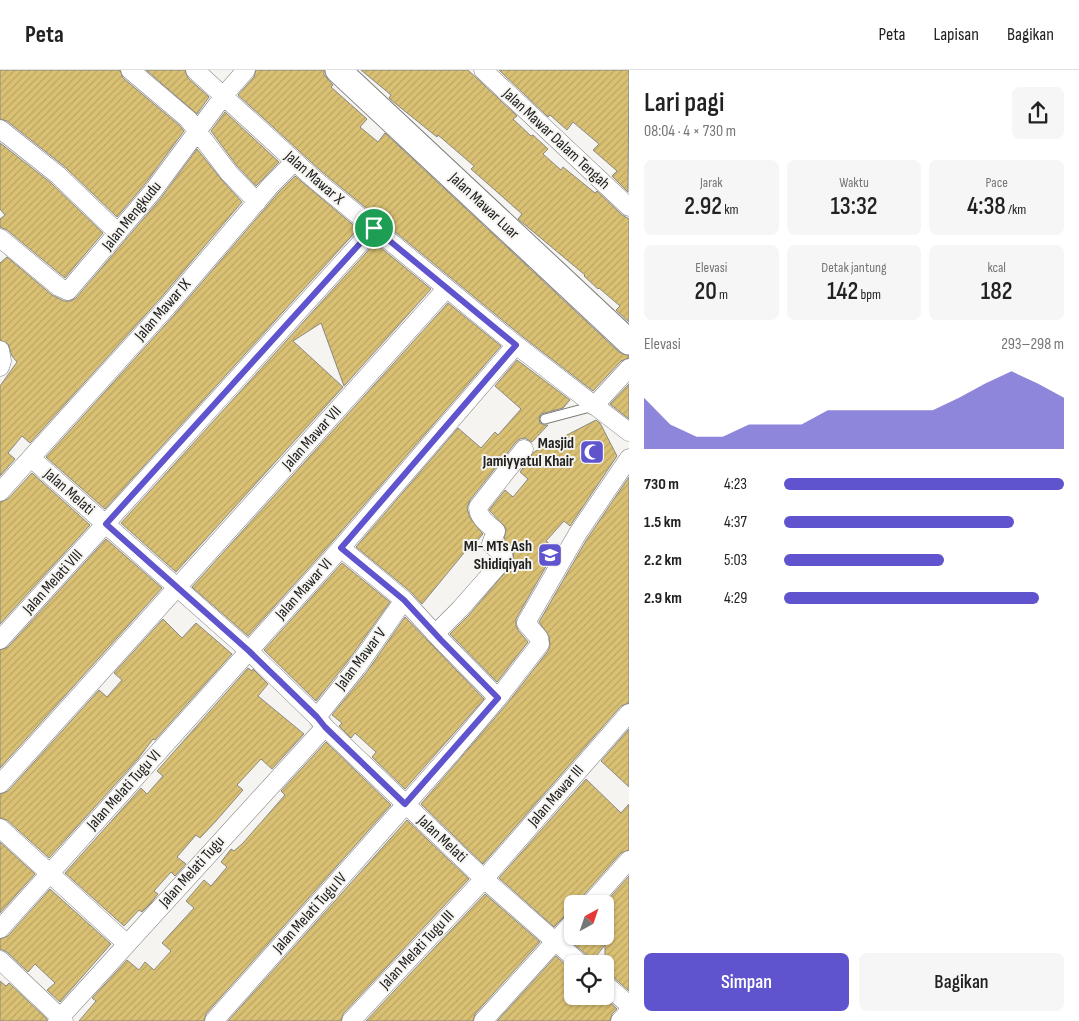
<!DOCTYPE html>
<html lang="id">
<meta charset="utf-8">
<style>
:root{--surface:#fff;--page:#f6f6f6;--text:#222;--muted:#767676;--line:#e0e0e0;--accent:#5f54cd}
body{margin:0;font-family:"Sofia Sans Condensed",sans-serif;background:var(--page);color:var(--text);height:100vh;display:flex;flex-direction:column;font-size:19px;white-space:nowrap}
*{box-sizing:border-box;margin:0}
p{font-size:16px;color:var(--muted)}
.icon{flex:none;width:28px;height:28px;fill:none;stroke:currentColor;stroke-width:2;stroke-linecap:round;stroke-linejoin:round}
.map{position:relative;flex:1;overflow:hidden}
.panel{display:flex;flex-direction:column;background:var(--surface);width:450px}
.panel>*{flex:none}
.needle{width:32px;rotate:40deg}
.buttons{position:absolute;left:564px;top:825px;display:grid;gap:10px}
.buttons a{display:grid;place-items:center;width:50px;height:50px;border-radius:8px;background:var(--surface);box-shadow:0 1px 4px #0004;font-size:25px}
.pin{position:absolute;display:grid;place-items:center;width:42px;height:42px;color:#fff;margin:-21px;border:2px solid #fff;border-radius:50%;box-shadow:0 1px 5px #0007}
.round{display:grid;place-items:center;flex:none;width:52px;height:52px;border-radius:8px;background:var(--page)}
.overview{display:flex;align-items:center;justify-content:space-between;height:85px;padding:0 15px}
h1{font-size:28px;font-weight:600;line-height:38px}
.stats{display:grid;grid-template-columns:repeat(3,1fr);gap:8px;height:85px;padding:5px 15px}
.stats div{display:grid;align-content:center;border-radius:8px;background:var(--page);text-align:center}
.stats b{font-size:25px;font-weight:600}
.stats small{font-size:14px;font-weight:400}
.stats p{font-size:14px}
.chart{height:140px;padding:10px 15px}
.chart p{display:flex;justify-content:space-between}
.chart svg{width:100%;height:90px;margin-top:5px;fill:var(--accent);opacity:.7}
.cta{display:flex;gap:10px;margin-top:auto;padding:10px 15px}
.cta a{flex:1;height:58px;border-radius:8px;background:var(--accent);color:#fff;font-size:20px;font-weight:600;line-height:58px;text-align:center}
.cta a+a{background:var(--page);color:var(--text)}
ul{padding:0 15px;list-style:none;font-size:16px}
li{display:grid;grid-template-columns:80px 60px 1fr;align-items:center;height:38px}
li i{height:12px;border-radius:6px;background:var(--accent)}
header{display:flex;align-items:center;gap:30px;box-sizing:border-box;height:70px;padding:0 25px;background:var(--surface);border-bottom:1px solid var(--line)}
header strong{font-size:24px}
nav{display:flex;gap:28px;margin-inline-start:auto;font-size:18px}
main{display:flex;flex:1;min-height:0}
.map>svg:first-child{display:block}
.building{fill:url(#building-hatch);stroke:#8a8986}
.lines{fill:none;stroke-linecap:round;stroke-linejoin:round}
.lane-casing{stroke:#7f7e7b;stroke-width:11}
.street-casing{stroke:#7f7e7b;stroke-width:19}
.secondary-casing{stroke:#7f7e7b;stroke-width:27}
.lane{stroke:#fff;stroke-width:9}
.street{stroke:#fff;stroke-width:18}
.secondary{stroke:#fff;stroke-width:25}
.route-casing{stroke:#fff;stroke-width:10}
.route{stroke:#5f54cd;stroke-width:6}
.labels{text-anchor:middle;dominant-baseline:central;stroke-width:4;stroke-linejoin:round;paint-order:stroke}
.street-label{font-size:16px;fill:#20201f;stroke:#f5f4f0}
.poi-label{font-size:16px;font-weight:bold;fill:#20201f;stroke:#f5f4f0;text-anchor:end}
</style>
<header>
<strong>Peta</strong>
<nav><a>Peta</a><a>Lapisan</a><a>Bagikan</a></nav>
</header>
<main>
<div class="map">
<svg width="629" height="951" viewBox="0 0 629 951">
<defs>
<pattern id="building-hatch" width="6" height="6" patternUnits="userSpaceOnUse" patternTransform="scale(1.25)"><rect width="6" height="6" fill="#d9c073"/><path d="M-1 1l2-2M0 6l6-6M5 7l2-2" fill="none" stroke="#baa563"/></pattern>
</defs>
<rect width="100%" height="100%" fill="#f5f4f0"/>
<path class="building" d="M0,0H120L123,8L180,56L184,61L145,114L117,147L65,97L7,51L0,49Z
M146,0H185L188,8L209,27L197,44Z
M256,0H324V5L333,15L331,17L367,49L360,57L378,72L385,63L619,282L629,286V288L621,291L593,321L523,267L321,101L238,25L254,7Z
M361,0H468L517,46L513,49L531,66L533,65L548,79L543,84L561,100L563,97L595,123L597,121L622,145L629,149V252L616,240L620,236L599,218L598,219L584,206L585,205L518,149L522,144L471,99L474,96L438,65L437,67L396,34L389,28L391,25Z
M499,0H629L628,122L612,106L617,101L593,80L599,74L573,52L567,60L550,45L548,47Z
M225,42L279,92L256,116L237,96L211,61Z
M0,73L51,113L103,163L65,208L7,160L0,157V149L5,145L0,139Z
M197,79L221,109L242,132L159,230L30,373L22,366L8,383L15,389L0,406V316L17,292L12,286L8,274L0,270V193L7,187L52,225L64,231H71L76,228L161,128Z
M295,106L358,159L105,439L46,387L175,244L279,122Z
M375,173L431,219L344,316L321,253L293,271L343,317L176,502L121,453Z
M448,233L501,276L333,471L248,566L192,517Z
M517,290L570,330L563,338L541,344L539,348L540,353L544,355H548L532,372L525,368L520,369L516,372L470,430L467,438L470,448L483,464L475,473L473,472L422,534L411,522L356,477L458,358L481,378L495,362L498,365L521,339L495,316Z
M629,314V349L610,334Z
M596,350L600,353L617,386L570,456L564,451L546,471L556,479L516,549V555L518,560L528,572L497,612L450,564L468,546L514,492L513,482L504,471L506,458L489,440L505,420L513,427L528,409L520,402L534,382Z
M32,403L90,455L0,554V432L8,429Z
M629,407V633L621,636L483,794L421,734L506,635L548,581L550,576L549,566L539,552L587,469Z
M106,469L162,518L0,698V580L8,577Z
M342,493L390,532L348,591L316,631L264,580Z
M405,547L484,629L405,719L372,687L376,682L355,663L351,668L339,656L342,653L332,645L366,603Z
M163,549L182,568L196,553L232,584L155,670L153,669L138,689L49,788L7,750L0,748V724L8,721L99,620L107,627L122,610L114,603Z
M248,598L252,601L253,599L268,614L258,626L304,664L272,699L261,689L237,715L243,720L216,751L200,768L196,765L177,787L186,794L175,806L171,802L154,821L158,824L151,833L142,842L139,840L124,856L65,803L141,718L147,724L163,706L157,701Z
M629,659V717L601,691Z
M326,672L391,735L206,944L204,951H79L96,931L92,928L127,890L139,900L145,892L154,900L171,881L162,873L194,838L186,831L204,810L211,816L227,797L221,792L231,779L234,781L243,773L285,725L281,721Z
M586,709L621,743L629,734V780L621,783L582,827L580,834H572V843L565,846L554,857L499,808Z
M407,750L469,809L343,944L341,951H228Z
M0,772L35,804L0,843Z
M629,806V921L612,906L605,904V875L593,890L570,871L574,866H605L604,834Z
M50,819L111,874L60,932L47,920L55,913L35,894L28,902L7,882L0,879V869L8,866Z
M485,824L540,872L475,944L473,951H366Z
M556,886L572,901V926H603L617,939L612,944L610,951H497Z
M0,911L6,916L9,913L47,949V951H0Z"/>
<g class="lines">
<defs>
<path id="lane" d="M545,349L594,336"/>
<path id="street" d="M130,0L188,49L229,103L257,132
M195,0L314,109L516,275L629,362
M483,0L629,137
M0,59L58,105L118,163
M0,168L59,217L68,221L153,121L225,24L246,0
M0,280L2,291L0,297
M594,336L629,298
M31,388L249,581L317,647L325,657L484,809L581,894
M0,422L167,237L271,115L294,92
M404,530L441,570L498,628
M435,564L460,539L504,489L503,485L491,474L496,461C488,454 478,448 478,437L524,379
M0,570L374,158
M317,647L357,597L404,530L341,478
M0,714L446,219
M0,758L127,874
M590,834L629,790
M0,859L341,478L516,275
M0,890L64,951
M605,914L629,935
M57,951L325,657
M214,951L454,680L498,628L540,574L539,568L526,553L527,551L578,463L629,388
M351,951L484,809L629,643
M483,951L572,853
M620,951L629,941"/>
<path id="secondary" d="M338,0L629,272"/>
</defs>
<use href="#lane" class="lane-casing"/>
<use href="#street" class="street-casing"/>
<use href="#secondary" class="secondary-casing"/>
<use href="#lane" class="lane"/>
<use href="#street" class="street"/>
<use href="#secondary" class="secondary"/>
</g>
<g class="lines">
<defs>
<path id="route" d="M374,158L516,275L341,478L404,530L441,570L498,628L405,734L325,657L317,647L249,581L106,454Z"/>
</defs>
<use href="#route" class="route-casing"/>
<use href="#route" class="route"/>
</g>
<defs>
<symbol id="mosque-square" viewBox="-11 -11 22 22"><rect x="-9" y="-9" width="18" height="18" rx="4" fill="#5f54cd" stroke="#f5f4f0"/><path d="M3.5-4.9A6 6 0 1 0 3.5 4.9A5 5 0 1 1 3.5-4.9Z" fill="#fff"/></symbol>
<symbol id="school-square" viewBox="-11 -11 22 22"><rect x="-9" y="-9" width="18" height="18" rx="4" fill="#5f54cd" stroke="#f5f4f0"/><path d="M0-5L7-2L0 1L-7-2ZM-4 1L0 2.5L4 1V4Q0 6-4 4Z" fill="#fff"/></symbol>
</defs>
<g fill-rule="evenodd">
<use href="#mosque-square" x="578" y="368" width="28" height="28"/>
<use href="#school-square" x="536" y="471" width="28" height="28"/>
</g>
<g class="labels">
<g class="street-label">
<text transform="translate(556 69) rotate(43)">Jalan Mawar Dalam Tengah</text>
<text transform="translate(314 108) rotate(41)">Jalan Mawar X</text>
<text transform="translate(484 136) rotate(43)">Jalan Mawar Luar</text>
<text transform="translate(132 146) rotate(-51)">Jalan Mengkudu</text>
<text transform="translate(163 240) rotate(-49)">Jalan Mawar IX</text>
<text transform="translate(312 368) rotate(-48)">Jalan Mawar VII</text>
<text transform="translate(69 422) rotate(41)">Jalan Melati</text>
<text transform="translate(53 512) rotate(-48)">Jalan Melati VIII</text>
<text transform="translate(304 519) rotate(-48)">Jalan Mawar VI</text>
<text transform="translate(361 589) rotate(-53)">Jalan Mawar V</text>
<text transform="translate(124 720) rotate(-48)">Jalan Melati Tugu VI</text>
<text transform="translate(556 726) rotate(-49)">Jalan Mawar III</text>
<text transform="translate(442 769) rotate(43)">Jalan Melati</text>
<text transform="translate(192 802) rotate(-48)">Jalan Melati Tugu</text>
<text transform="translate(310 843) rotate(-48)">Jalan Melati Tugu IV</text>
<text transform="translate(417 880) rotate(-47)">Jalan Melati Tugu III</text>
</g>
<g class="poi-label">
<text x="574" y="373">Masjid<tspan x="574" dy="18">Jamiyyatul Khair</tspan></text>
<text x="532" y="476">MI- MTs Ash<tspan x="532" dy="18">Shidiqiyah</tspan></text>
</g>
</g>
</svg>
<div class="buttons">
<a><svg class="needle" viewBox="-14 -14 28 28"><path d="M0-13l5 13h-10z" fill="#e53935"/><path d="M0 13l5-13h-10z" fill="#767676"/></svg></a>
<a><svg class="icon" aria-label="locate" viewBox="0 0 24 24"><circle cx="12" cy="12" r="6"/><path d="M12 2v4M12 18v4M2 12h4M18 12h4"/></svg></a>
</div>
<div class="pin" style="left:374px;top:158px;background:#1e9e55"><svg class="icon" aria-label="arrive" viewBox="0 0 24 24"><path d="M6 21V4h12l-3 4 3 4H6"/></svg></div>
</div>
<section class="panel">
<div class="overview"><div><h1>Lari pagi</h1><p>08:04 · 4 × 730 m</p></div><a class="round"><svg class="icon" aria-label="share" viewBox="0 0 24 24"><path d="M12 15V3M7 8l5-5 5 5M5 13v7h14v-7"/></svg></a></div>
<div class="stats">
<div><p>Jarak</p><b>2.92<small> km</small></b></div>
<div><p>Waktu</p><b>13:32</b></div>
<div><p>Pace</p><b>4:38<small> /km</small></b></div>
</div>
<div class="stats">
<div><p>Elevasi</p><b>20<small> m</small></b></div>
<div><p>Detak jantung</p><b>142<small> bpm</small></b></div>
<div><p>kcal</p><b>182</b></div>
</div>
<div class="chart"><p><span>Elevasi</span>293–298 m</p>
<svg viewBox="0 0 160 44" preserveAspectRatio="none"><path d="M0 44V19L10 32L20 38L30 38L40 32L50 32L60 32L70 25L80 25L90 25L100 25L110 25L120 19L130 12L140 6L150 12L160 19V44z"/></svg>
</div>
<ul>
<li><b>730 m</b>4:23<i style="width:100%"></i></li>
<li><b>1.5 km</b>4:37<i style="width:82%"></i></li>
<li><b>2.2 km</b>5:03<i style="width:57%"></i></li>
<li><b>2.9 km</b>4:29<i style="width:91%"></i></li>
</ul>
<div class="cta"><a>Simpan</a><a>Bagikan</a></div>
</section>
</main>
